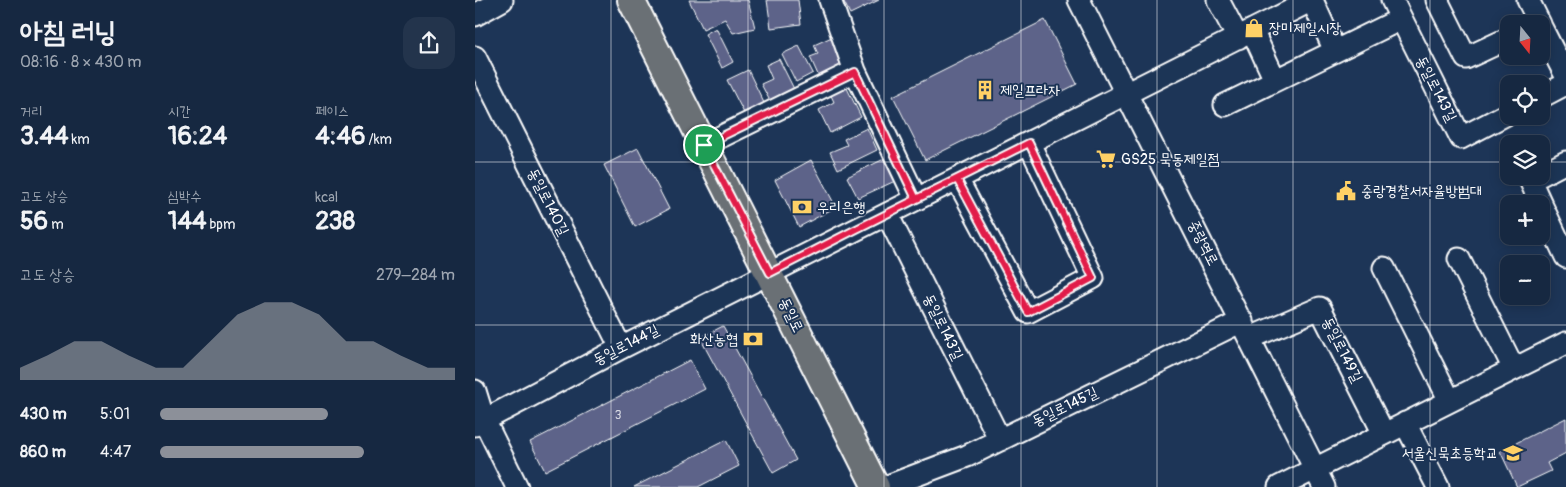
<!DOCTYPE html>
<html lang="ko">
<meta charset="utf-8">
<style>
:root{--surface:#162841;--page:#23344c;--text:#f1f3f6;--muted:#9ea6b1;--line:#35445a;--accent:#8c9099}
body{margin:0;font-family:Pangolin,"Poor Story",sans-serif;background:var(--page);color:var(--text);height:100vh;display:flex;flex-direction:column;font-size:19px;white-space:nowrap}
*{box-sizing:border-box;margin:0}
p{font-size:16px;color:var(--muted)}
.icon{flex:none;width:28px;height:28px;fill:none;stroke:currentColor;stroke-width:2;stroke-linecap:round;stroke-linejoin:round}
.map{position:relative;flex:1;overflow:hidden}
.side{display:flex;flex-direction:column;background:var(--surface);width:475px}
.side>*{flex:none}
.needle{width:32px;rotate:162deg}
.controls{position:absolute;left:1025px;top:15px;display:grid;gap:10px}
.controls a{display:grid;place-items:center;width:50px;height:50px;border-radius:10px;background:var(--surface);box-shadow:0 2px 12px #0003,0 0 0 1px var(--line);font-size:25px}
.pin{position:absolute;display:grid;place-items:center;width:42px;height:42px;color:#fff;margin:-21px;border:2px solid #fff;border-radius:50%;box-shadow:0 1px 5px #0007}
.round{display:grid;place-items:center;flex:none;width:52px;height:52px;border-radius:15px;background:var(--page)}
.headline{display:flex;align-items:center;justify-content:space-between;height:85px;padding:0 20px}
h1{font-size:28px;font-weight:700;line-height:38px}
.stats{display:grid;grid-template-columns:repeat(3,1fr);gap:8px;height:85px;padding:5px 20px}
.stats div{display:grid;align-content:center}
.stats b{font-size:25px;font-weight:700}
.stats small{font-size:14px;font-weight:400}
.stats p{font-size:14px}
.chart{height:140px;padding:10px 20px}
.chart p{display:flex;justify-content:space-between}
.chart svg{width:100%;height:90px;margin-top:5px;fill:var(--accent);opacity:.7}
ul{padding:0 20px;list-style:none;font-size:16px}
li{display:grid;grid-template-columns:80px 60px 1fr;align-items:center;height:38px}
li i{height:12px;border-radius:6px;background:var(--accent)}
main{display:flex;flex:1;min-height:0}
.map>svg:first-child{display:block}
.building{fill:#5d6389;stroke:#fff}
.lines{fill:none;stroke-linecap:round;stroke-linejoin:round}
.minor-casing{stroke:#fff;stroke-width:25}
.major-casing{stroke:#fff;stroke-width:30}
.minor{stroke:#1d3557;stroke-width:21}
.major{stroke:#6a7074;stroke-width:26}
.route-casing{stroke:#fff;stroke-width:10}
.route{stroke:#e11d48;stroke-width:6}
.grid{fill:none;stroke:#fff;stroke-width:1;stroke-opacity:0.55}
.labels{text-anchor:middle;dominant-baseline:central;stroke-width:4;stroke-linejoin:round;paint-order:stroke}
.number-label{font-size:12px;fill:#d6d8e2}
.poi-label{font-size:15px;fill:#fff;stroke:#1d3557;text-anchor:start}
.street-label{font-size:15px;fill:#fff;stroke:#1d3557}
</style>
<main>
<section class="side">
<div class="headline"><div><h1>아침 러닝</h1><p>08:16 · 8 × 430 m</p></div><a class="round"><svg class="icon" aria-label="share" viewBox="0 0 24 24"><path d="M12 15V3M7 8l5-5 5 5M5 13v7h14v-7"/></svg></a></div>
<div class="stats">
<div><p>거리</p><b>3.44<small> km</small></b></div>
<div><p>시간</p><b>16:24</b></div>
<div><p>페이스</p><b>4:46<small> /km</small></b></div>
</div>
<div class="stats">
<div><p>고도 상승</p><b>56<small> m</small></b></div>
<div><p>심박수</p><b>144<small> bpm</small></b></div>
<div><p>kcal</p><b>238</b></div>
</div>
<div class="chart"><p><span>고도 상승</span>279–284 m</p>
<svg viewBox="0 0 160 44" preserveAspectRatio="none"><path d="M0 44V38L10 32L20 25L30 25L40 32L50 38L60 38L70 25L80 12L90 6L100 6L110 12L120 25L130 25L140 32L150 38L160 38V44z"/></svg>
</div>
<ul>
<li><b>430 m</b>5:01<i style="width:57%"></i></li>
<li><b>860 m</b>4:47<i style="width:69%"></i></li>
</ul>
</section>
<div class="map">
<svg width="1091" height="487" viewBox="0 0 1091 487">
<rect width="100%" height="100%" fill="#1d3557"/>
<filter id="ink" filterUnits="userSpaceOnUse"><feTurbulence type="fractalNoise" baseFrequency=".02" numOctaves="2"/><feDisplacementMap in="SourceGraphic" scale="10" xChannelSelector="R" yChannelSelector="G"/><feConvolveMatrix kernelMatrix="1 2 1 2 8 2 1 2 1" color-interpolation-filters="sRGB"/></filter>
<g filter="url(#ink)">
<path class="building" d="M214,0H273L280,28L258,33L250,19L228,29Z
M292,0H323L326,24L296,28Z
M368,0H404L375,14Z
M570,20L602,84L450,160L418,96Z
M241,28L258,62L247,68L230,34Z
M359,36L371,64L344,77L335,57L343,54L339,45Z
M324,46L338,73L321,82L307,54Z
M304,59L319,89L295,101L286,84L297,79L291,65Z
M273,70L290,105L270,115L252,80Z
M370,84L386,117L355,133L344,110L359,102L354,91Z
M392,128L402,150L363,169L355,152L372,145L369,139Z
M163,148L194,209L160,227L129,165Z
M409,159L420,181L383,198L372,177Z
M336,160L361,207L324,227L300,180Z
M248,326L321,460L298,473L225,338Z
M215,360L230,389L70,471L55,442Z
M1091,418V453L1072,463L1076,471L1042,487L1025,451Z
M251,440L264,466L223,487H159Z"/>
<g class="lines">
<defs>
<path id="minor" d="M355,0L380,71L441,199
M604,0L849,487
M743,0L763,38
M837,0L860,51
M917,0L986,138L1034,113
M962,0L991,58L1034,38
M1053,0L1065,24
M0,15L27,0
M1066,27L1091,76
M777,30L800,80
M0,57L146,348
M1066,97L1091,84
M750,105L926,19
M229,145L380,71
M1066,175L1091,162
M1063,176L1055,180L1066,204
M482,179L553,312L618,278L554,143
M1066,204L1091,257
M412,214L525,440
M984,259L1039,369
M909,268L975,401
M775,338L845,308L909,434
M0,391L9,420L42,487
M930,423L963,487
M0,425L146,348L837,0
M410,487L492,456L767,321
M804,487L1091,343"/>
<path id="major" d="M156,0L401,487"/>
</defs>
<use href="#minor" class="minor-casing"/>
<use href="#major" class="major-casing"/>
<use href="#minor" class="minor"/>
<use href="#major" class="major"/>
</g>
</g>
<g class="lines" filter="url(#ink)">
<defs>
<path id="route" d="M229,145L295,273C381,229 467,186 554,143L618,278L553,312L482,179L441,199L380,72L229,145"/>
</defs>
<use href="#route" class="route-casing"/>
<use href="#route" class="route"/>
</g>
<path class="grid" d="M136,0V487M273,0V487M409,0V487M546,0V487M682,0V487M818,0V487M955,0V487M0,162H1034M1066,162H1091M0,325H1091"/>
<defs>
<symbol id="shop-bare" viewBox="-9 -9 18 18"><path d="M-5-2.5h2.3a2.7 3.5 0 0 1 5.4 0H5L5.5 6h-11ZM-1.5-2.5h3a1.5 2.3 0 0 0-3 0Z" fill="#ffd166" stroke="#1d3557" stroke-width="2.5" paint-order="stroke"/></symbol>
<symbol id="building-bare" viewBox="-9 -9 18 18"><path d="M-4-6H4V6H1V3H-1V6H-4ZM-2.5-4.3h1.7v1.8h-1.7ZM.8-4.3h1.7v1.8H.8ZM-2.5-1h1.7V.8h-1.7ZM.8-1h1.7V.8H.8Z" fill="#ffd166" stroke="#1d3557" stroke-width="2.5" paint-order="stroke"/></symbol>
<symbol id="supermarket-bare" viewBox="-9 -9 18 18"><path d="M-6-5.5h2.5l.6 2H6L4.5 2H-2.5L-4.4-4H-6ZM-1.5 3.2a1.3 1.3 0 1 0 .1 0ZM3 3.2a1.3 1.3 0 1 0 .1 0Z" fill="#ffd166" stroke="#1d3557" stroke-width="2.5" paint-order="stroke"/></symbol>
<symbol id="civic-bare" viewBox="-9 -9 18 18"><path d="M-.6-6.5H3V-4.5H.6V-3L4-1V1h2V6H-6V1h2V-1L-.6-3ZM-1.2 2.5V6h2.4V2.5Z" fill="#ffd166" stroke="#1d3557" stroke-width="2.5" paint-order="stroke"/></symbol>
<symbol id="bank-bare" viewBox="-9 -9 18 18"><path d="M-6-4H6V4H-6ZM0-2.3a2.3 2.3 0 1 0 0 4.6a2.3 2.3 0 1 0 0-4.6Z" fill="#ffd166" stroke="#1d3557" stroke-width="2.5" paint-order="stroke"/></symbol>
<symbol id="school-bare" viewBox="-9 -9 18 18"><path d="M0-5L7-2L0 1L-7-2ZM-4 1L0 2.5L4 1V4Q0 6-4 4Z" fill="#ffd166" stroke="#1d3557" stroke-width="2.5" paint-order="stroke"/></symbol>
</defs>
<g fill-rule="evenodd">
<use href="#shop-bare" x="765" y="14" width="28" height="28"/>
<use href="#building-bare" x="496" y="76" width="28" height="28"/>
<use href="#supermarket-bare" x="617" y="145" width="28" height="28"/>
<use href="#civic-bare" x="857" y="177" width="28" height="28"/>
<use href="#bank-bare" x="313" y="193" width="28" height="28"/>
<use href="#bank-bare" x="264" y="325" width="28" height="28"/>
<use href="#school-bare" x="1024" y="439" width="28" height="28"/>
</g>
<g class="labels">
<g class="number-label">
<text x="143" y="415">3</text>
</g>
<g class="poi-label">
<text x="794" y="28">장미제일시장</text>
<text x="525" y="90">제일프라자</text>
<text x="646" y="159">GS25 묵동제일점</text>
<text x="886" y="191">중랑경찰서자율방범대</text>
<text x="342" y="207">우리은행</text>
<text x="263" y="339" text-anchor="end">화산농협</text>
<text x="1023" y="453" text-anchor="end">서울신묵초등학교</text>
</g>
<g class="street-label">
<text transform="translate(961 89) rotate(63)">동일로143길</text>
<text transform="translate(73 202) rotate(63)">동일로140길</text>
<text transform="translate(728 243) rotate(63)">중랑역로</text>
<text transform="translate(316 315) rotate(64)">동일로</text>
<text transform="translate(468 327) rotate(64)">동일로143길</text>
<text transform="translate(151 345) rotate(-27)">동일로144길</text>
<text transform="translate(867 350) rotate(63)">동일로149길</text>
<text transform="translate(590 407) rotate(-26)">동일로145길</text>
</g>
</g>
</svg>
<div class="controls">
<a><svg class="needle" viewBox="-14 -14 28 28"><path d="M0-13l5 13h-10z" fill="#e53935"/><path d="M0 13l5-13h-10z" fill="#9ea6b1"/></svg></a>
<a><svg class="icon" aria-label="locate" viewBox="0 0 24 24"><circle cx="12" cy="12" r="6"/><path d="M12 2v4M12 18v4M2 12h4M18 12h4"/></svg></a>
<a><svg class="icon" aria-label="layers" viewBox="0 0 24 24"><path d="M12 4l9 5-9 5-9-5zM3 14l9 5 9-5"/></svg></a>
<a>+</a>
<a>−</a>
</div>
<div class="pin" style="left:229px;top:145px;background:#1e9e55"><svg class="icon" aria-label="arrive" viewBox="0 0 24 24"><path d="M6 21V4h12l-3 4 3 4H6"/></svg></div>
</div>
</main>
